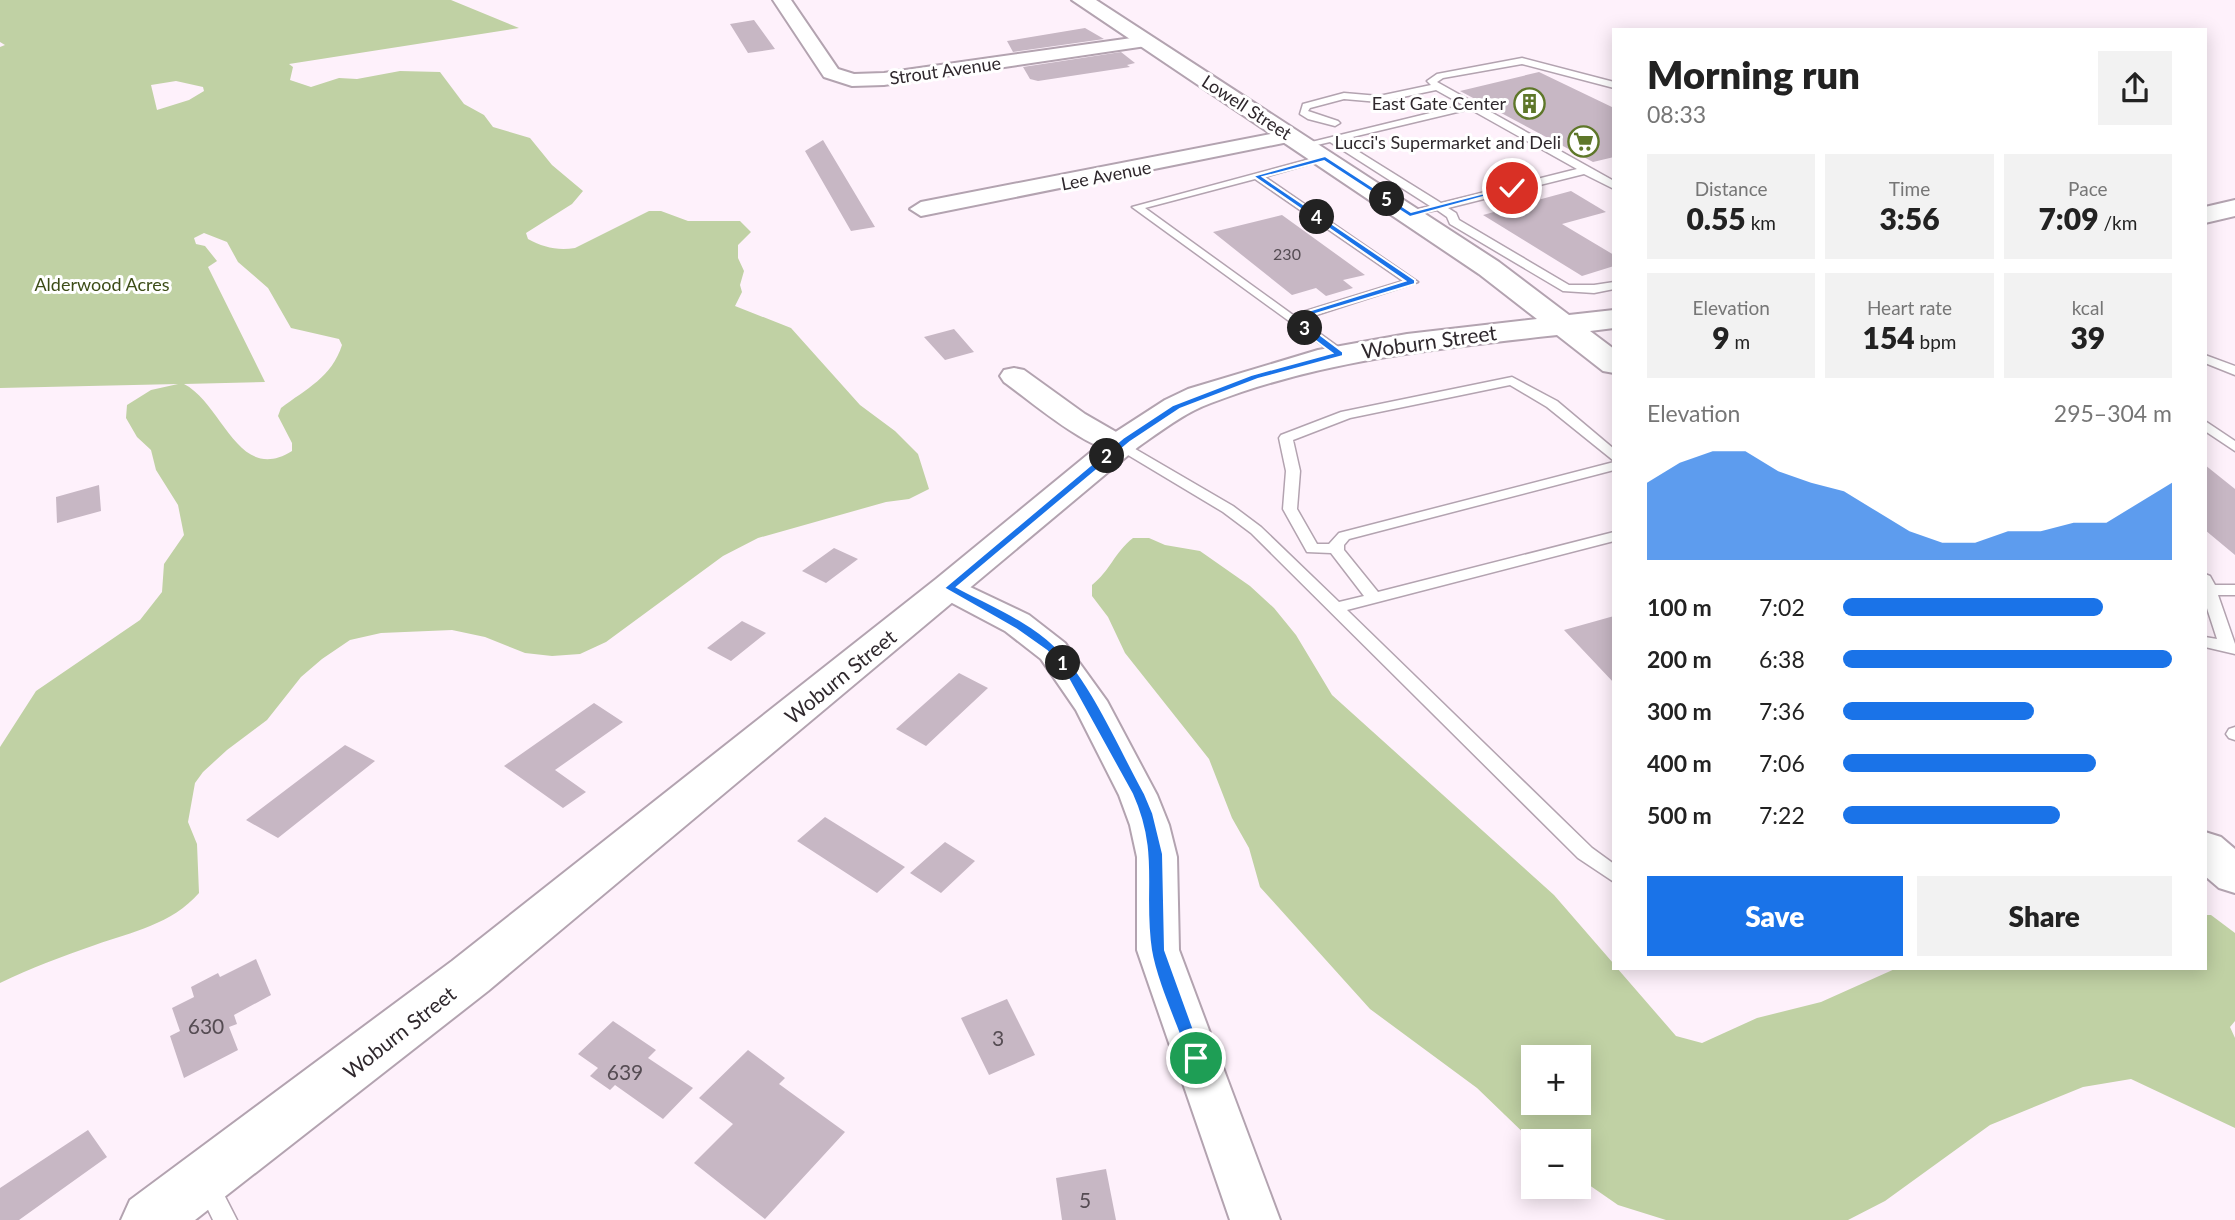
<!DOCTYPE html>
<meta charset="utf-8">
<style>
:root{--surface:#fff;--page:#f2f2f2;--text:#222;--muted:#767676;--accent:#1a73e8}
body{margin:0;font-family:Lato,sans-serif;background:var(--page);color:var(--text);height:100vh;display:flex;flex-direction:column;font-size:26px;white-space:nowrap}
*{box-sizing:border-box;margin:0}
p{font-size:23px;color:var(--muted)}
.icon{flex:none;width:38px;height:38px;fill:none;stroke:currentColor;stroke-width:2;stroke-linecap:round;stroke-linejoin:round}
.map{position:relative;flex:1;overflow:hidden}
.panel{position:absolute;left:1612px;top:28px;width:595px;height:942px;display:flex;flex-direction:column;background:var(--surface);border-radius:0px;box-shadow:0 4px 18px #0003}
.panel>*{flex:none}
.tools{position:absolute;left:1521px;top:1045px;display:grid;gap:14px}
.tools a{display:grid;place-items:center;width:70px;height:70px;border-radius:0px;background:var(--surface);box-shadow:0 4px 18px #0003;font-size:35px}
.pin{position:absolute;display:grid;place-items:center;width:60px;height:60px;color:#fff;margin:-30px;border:4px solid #fff;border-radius:50%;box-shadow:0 2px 7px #0007}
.km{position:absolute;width:35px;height:35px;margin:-18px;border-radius:50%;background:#222;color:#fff;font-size:19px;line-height:35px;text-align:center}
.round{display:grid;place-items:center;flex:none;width:74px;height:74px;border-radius:0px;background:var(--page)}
.summary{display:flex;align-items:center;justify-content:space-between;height:119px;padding:0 35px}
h1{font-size:38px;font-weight:800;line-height:52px}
.figures{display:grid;grid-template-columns:repeat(3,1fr);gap:10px;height:119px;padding:7px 35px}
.figures div{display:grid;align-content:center;border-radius:0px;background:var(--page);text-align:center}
.figures b{font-size:30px;font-weight:800}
.figures small{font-size:19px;font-weight:400}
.figures p{font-size:19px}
.chart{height:196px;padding:14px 35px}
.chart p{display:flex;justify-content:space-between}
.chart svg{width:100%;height:126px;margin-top:7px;fill:var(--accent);opacity:.7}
.cta{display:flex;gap:14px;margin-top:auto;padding:14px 35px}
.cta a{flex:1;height:80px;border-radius:0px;background:var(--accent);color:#fff;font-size:28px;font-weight:800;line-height:80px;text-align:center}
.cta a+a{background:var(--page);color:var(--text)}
ul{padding:0 35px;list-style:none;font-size:23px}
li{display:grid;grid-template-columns:112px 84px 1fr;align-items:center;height:52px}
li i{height:18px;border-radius:9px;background:var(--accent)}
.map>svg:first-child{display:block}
.green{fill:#c0d1a4;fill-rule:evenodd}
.building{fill:#c7b7c4}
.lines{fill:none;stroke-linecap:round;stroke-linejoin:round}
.lane-casing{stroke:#b3a3b0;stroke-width:3}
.street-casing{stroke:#b3a3b0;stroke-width:4}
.secondary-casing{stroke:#b3a3b0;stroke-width:4}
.lane{fill:#fff;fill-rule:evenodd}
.street{fill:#fff;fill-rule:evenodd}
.secondary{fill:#fff;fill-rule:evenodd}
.route{fill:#1a73e8;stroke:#fff;stroke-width:2}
.labels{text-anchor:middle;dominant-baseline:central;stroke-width:6;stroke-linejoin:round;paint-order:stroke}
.far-number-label{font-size:16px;fill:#554c53}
.far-street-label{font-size:18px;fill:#2f282d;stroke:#fff}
.far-poi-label{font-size:18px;fill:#2f282d;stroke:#fff;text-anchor:end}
.far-park-label{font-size:18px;fill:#3c4c17;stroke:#fff}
.street-label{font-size:21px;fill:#2f282d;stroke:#fff}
.near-number-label{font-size:21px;fill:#554c53}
</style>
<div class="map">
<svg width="2235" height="1220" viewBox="0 0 2235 1220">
<rect width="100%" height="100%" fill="#fef1fb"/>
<path class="green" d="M0,0H451L519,28L289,64L293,67L290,80L311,87L339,78L357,79L400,71L440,72L464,104L484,115L493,127L530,138L552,165L583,191L572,204L526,233L528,239C543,247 557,251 575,248L649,211H661L688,221H740L751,232L738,245V258L744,271L740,285L742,292L735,306L791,328L860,405L895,431L918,454L929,489L909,499L886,502L758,538L723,556L606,642L580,654L552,656L525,653L485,637L452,630L381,633L350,640L322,659L301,677L267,720L227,750L203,772L195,783L188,822L197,844L199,893C172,924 132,932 95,945C63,956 31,968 0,983V747L36,691L140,620L162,592L164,564L184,535L178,505L156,470L151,450L137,437L126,418L127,405L151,390L178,384L0,388V47L5,45L0,42ZM176,81L203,87L204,91L189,100L157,110L151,85ZM204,233L227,242L238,262L268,288L291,328L339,339L342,345C332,377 306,389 281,408L278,416L292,443V451C238,485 223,404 184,384L265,382L208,267L217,261L205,246L196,244L194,238Z
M1133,538H1149L1165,545L1200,551L1250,586L1274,608L1296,635L1332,695L1554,895L1613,963L1614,968H1617L1676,1036L1702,1043L1757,1018L1821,1002L1897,968H2205V915H2211L2235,933V1021L2230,1027L2235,1038V1128L2131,1079L2083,1087L1990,1125L1885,1201L1848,1220H1666L1618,1205L1579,1178L1578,1141L1533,1142L1477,1088L1370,1009L1260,887L1249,848L1232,818L1209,759L1125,653L1108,617L1092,596V585C1110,571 1114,553 1133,538ZM1578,1057V1102H1533V1057Z"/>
<path class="building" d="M754,20L775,49L748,53L730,24Z
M1085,28L1104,39L1013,52L1007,41Z
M1121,52L1135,63L1127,65L1130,67L1038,81L1030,79L1023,67Z
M1539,72L1614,108V157L1593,162L1460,91Z
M823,140L875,227L851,231L805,151Z
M1571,191L1606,212L1562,224L1614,255V266L1582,276L1483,215Z
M1282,215L1365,275L1343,280L1353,288L1326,296L1316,288L1292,295L1213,232Z
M954,329L974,352L945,360L924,337Z
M2205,465L2235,489V555L2205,530Z
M99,485L101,511L57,523L56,497Z
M834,548L858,559L826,583L802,571Z
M1614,616V683L1564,630Z
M742,621L766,633L731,661L707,648Z
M959,673L988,688L926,746L896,729Z
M594,703L623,722L555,770L586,792L563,808L504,766Z
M345,745L375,761L278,838L246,820Z
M825,817L905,867L877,893L797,841Z
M945,842L975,861L941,893L910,873Z
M256,959L271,995L234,1015L237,1024L229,1027L238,1050L184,1078L170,1036L180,1031L172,1008L194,997L191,987L218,973L220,977Z
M1007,999L1035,1055L989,1075L961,1018Z
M613,1021L656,1050L648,1058L693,1088L663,1119L615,1085L610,1090L590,1076L598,1068L578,1054Z
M748,1050L785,1078L779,1084L845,1132L765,1219L694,1163L733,1124L699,1098Z
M88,1130L107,1157L19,1220H0V1188Z
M1106,1169L1116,1220H1062L1056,1178Z"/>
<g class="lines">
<defs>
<path id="lane" d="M1522,58L1614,82V88L1522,64L1443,78L1437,82L1614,181V189L1584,174L1448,208L1456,213L1459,220L1569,285H1594L1614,282V289L1594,293L1563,291L1450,224L1447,217L1437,210L1406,216V212L1430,206L1330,142L1304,148L1299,145L1463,105L1436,90L1379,102L1344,99L1310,108L1308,111L1338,121L1340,123L1335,126L1308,119L1300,114L1303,104L1344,93L1379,96L1431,85L1427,81L1437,74ZM1470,109L1577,169L1441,203L1340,140Z
M1321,156L1330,158L1265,177L1418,282L1301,320L1344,351L1346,354L1340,358L1132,207ZM1255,179L1403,281L1293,315L1145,208Z
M2205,355L2235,366V375L2205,363Z
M1512,377L1557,401L1614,449V461L1547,407L1510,385L1350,418L1293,440L1300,471L1297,509L1317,544H1329L1339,533L1614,462V470L1349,539L1344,545V550L1378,592L1614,532V541L1347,610L1592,848L1614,864V882L1578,858L1251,533L1223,512L1113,446L1115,443H1125L1233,506L1261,527L1339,602L1364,596L1331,553L1307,552L1283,509L1286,471L1279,438L1281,435L1341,412Z
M2205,421L2235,441V451L2205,431Z
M2205,574L2210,576L2215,585H2235V595H2218L2235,644V654L2205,647V637L2217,639L2205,602Z
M2235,727V740L2229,738L2226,734L2229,729Z
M207,1174L215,1177L237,1220H213L196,1185L199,1177Z"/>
<path id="street" d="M773,0H791L838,69L854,74L884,73L1146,36L1155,41L1146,46L884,85L852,86L824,77Z
M1291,130L1298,132L1301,136L1298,140L921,216L910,209L921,202Z
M1014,368L1024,370L1085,414L1130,440L1134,446L1130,452C1098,460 1031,401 1004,382L1000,376L1004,370Z
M949,577L1029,615L1065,643L1107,701L1157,795L1169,825L1177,857L1179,950L1280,1220H1230L1137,950V857L1130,825L1119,795L1076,710L1041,659L1005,631L937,595L933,588L937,581Z"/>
<path id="secondary" d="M1072,0H1096L1499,262L1569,315L1614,310V328L1590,331L1614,349V373L1603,371L1557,335C1439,348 1322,360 1211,403C1184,413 1161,431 1138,447L488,991L195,1220H121L130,1200L452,961L936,579L1114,433L1165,400L1188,389L1318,350L1407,334L1537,319L1479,274Z
M2235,200V216L2205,223V207Z
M2205,832L2221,837L2235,849V893L2219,888L2205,876Z"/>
</defs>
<use href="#lane" class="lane-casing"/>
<use href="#street" class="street-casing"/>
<use href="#secondary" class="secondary-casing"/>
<use href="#lane" class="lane"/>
<use href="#street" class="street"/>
<use href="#secondary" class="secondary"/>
</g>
<path class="route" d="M1325,156L1411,212L1512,186L1516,188L1410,217L1324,161L1263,177L1415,280V284L1299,319L1343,352V356L1258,379L1180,409L1130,442L957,587C990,605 1028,620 1055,646C1090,678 1121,751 1145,794L1153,813L1163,854L1165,950L1204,1058L1196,1064L1188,1058C1177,1026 1156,981 1151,950C1142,892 1159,854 1132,794L1068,678L1047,651L1016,629L944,588L1123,438L1173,405L1251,375L1332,353L1289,321V317L1405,281L1253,176Z"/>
<defs>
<symbol id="building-ring" viewBox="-11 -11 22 22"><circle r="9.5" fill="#fff" stroke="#5e7729" stroke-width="1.5"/><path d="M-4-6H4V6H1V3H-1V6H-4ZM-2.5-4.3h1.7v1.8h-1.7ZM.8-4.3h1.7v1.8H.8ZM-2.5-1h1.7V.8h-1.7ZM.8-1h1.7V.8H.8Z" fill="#5e7729"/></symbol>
<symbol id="supermarket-ring" viewBox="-11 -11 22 22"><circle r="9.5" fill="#fff" stroke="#5e7729" stroke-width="1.5"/><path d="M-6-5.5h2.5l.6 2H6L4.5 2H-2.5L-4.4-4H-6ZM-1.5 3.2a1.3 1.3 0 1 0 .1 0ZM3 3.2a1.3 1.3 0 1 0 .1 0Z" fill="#5e7729"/></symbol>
</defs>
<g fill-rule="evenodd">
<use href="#building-ring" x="1512" y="86" width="35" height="35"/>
<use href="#supermarket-ring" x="1566" y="124" width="35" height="35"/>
</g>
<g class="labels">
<g class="far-number-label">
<text x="1287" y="253">230</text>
</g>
<g class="far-street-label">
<text transform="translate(945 70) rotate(-8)">Strout Avenue</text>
<text transform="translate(1247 107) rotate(33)">Lowell Street</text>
<text transform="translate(1106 175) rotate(-11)">Lee Avenue</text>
</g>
<g class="far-poi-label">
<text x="1506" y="103">East Gate Center</text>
<text x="1561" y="142">Lucci's Supermarket and Deli</text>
</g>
<g class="far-park-label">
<text x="102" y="284">Alderwood Acres</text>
</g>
<g class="street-label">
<text transform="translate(1429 341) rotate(-8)">Woburn Street</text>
<text transform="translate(840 676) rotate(-39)">Woburn Street</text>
<text transform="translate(399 1032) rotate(-38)">Woburn Street</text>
</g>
<g class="near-number-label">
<text x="206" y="1025">630</text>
<text x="998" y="1037">3</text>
<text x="625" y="1071">639</text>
<text x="1085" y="1199">5</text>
</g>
</g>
</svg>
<div class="tools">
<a>+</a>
<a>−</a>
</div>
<div class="pin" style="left:1196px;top:1058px;background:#1e9e55"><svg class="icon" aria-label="arrive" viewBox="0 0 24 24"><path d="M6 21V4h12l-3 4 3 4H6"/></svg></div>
<div class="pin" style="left:1512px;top:188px;background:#d93025"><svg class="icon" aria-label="check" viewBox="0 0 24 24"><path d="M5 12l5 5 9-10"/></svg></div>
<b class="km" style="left:1063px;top:663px">1</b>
<b class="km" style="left:1107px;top:456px">2</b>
<b class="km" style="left:1305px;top:328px">3</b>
<b class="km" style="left:1317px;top:217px">4</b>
<b class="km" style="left:1387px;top:199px">5</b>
<section class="panel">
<div class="summary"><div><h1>Morning run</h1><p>08:33</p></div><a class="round"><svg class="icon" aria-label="share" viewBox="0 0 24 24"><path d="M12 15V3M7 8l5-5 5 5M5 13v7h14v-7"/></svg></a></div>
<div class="figures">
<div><p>Distance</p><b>0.55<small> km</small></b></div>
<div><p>Time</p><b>3:56</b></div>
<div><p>Pace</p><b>7:09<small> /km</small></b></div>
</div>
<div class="figures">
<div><p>Elevation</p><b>9<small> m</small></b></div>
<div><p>Heart rate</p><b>154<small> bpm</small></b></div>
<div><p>kcal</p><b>39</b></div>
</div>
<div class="chart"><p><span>Elevation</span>295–304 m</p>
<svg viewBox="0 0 160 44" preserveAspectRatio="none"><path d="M0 44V17L10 10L20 6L30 6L40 13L50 17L60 20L70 27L80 34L90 38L100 38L110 34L120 34L130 31L140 31L150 24L160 17V44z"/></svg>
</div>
<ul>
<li><b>100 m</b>7:02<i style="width:79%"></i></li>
<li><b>200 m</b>6:38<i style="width:100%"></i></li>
<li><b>300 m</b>7:36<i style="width:58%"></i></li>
<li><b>400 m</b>7:06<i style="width:77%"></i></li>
<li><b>500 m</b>7:22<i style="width:66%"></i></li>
</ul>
<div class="cta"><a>Save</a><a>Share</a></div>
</section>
</div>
